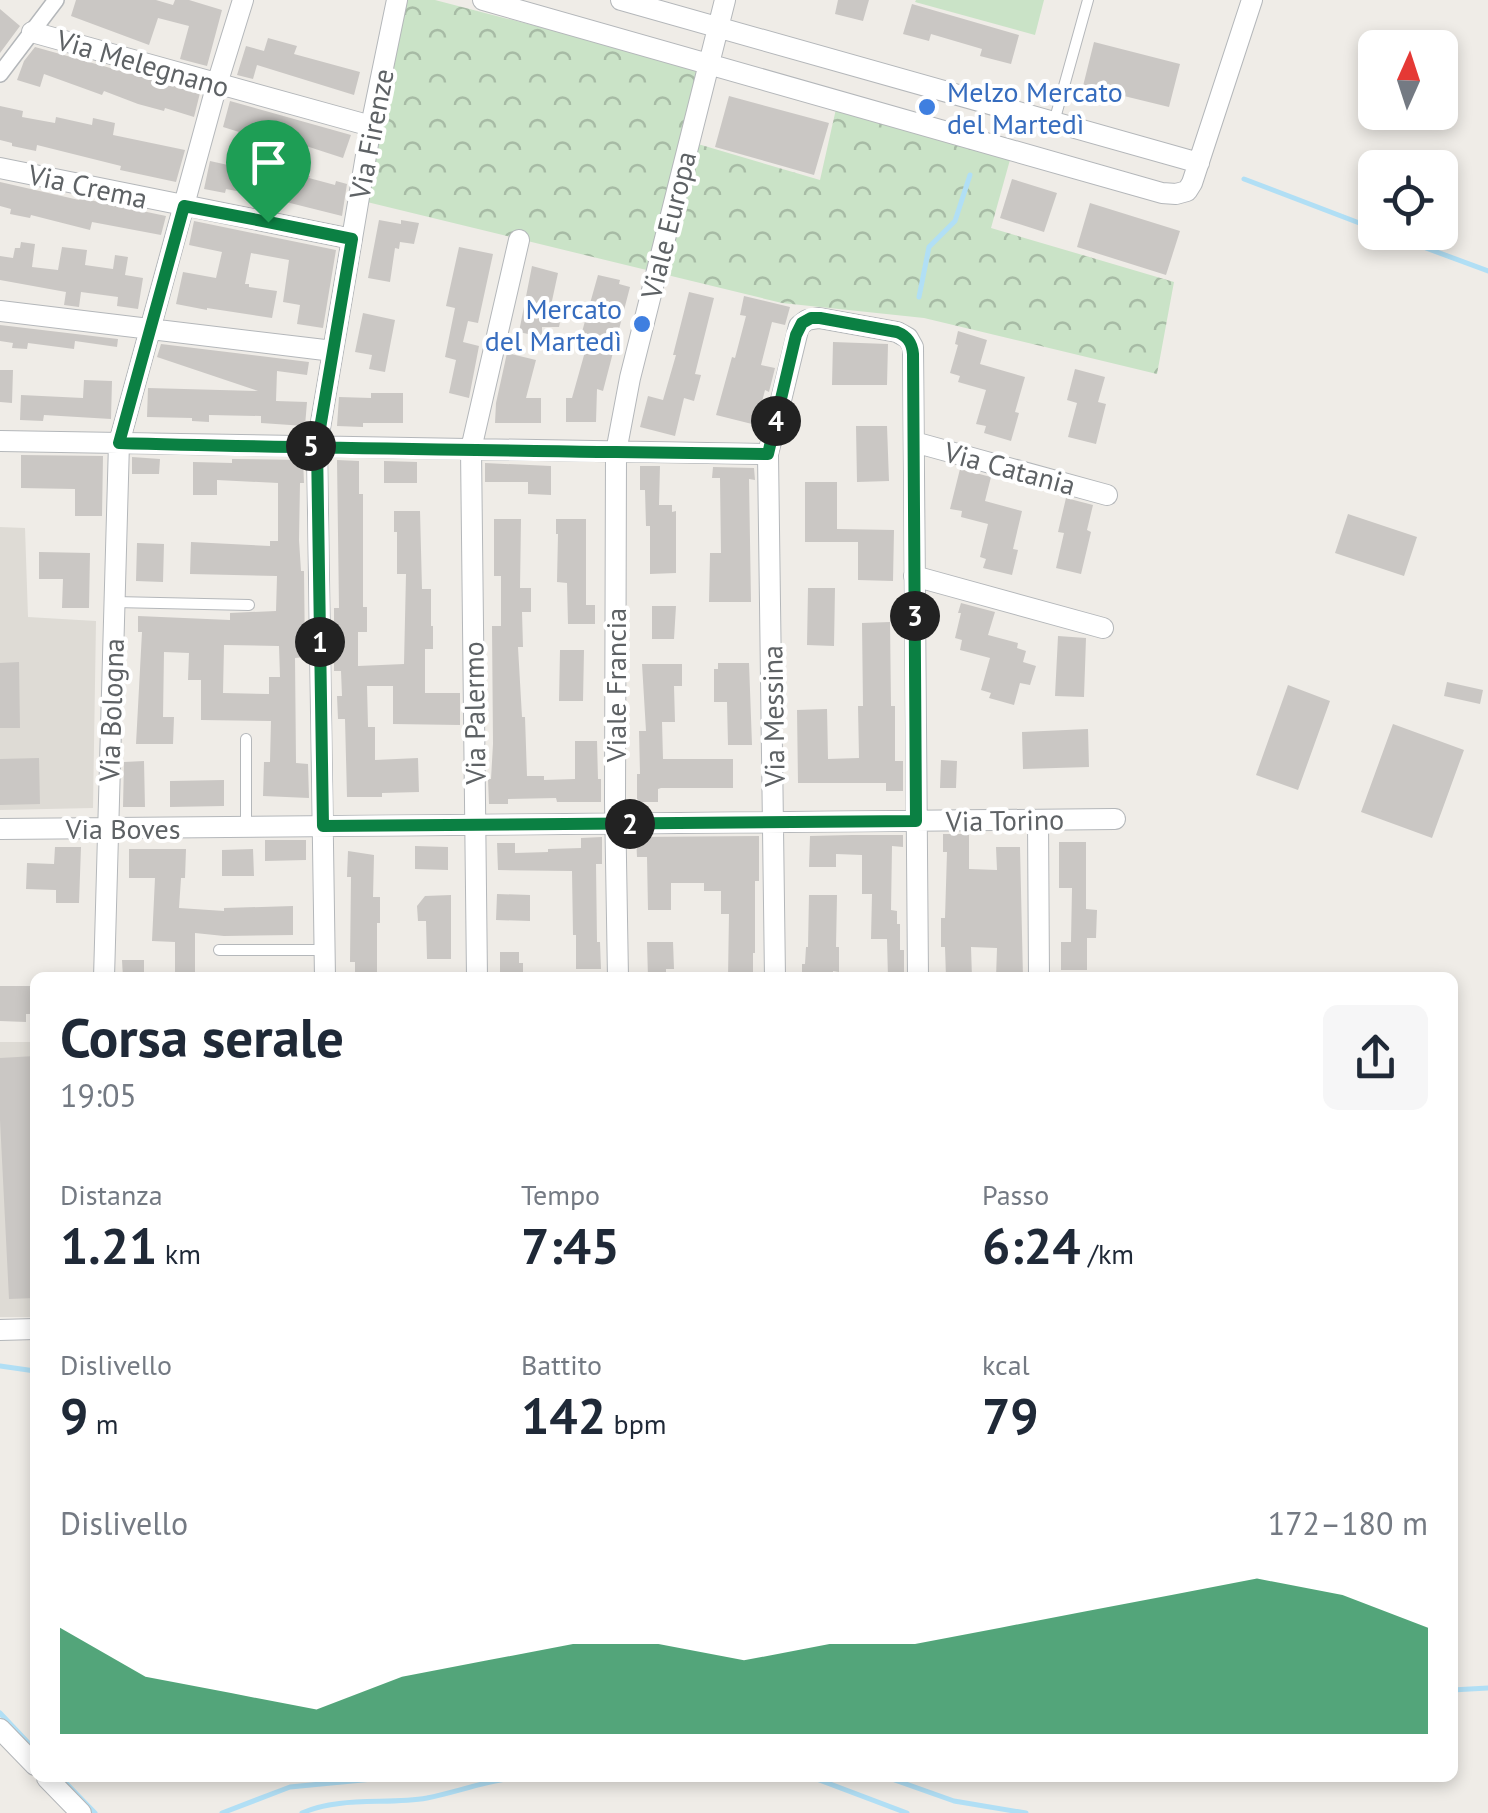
<!DOCTYPE html>
<html lang="it">
<meta charset="utf-8">
<style>
:root{--surface:#fff;--page:#f6f6f7;--text:#1f2937;--muted:#747a83;--accent:#0b8043}
body{margin:0;font-family:"PT Sans",sans-serif;background:var(--page);color:var(--text);height:100vh;display:flex;flex-direction:column;font-size:38px;white-space:nowrap}
*{box-sizing:border-box;margin:0}
p{font-size:32px;color:var(--muted)}
.icon{flex:none;width:55px;height:55px;fill:none;stroke:currentColor;stroke-width:2;stroke-linecap:round;stroke-linejoin:round}
.map{position:relative;flex:1;overflow:hidden}
.details{position:absolute;left:30px;top:972px;width:1428px;height:810px;display:flex;flex-direction:column;background:var(--surface);border-radius:15px;box-shadow:0 5px 15px #0003}
.details>*{flex:none}
.needle{width:65px;rotate:3deg}
.controls{position:absolute;left:1358px;top:30px;display:grid;gap:20px}
.controls a{display:grid;place-items:center;width:100px;height:100px;border-radius:15px;background:var(--surface);box-shadow:0 5px 15px #0003;font-size:50px}
.pin{position:absolute;display:grid;place-items:center;width:85px;height:85px;color:#fff;margin:-102px -42px;border-radius:50% 50% 50% 0;rotate:-45deg;box-shadow:0 0 10px #0007}
.pin .icon{rotate:45deg}
.km{position:absolute;width:50px;height:50px;margin:-25px;border-radius:50%;background:#222;color:#fff;font-size:28px;line-height:50px;text-align:center}
.round{display:grid;place-items:center;flex:none;width:105px;height:105px;border-radius:15px;background:var(--page)}
.headline{display:flex;align-items:center;justify-content:space-between;height:170px;padding:0 30px}
h1{font-size:55px;font-weight:700;line-height:75px}
.stats{display:grid;grid-template-columns:repeat(3,1fr);gap:15px;height:170px;padding:10px 30px}
.stats div{display:grid;align-content:center}
.stats b{font-size:50px;font-weight:700}
.stats small{font-size:28px;font-weight:400}
.stats p{font-size:28px}
.chart{height:280px;padding:20px 30px}
.chart p{display:flex;justify-content:space-between}
.chart svg{width:100%;height:180px;margin-top:10px;fill:var(--accent);opacity:.7}
.map>svg:first-child{display:block}
.education{fill:#dedbd5}
.grass{fill:#cae3c7}
.forest{fill:url(#forest-crowns)}
.lines{fill:none;stroke-linecap:round;stroke-linejoin:round}
.stream{stroke:#b1dff5;stroke-width:5}
.building{fill:#cac7c4;fill-rule:evenodd}
.service-casing{stroke:#b4b7ba;stroke-width:12}
.pedestrian-casing{stroke:#b4b7ba;stroke-width:18}
.minor-casing{stroke:#b4b7ba;stroke-width:22}
.service{stroke:#fff;stroke-width:10}
.pedestrian{stroke:#fff;stroke-width:15}
.minor{stroke:#fff;stroke-width:20}
.route-casing{stroke:#fff;stroke-width:20}
.route{stroke:#0b8043;stroke-width:12}
.shop-dot{fill:#3f7fe0;stroke:#fff;stroke-width:4}
.labels{text-anchor:middle;dominant-baseline:central;stroke-width:8;stroke-linejoin:round;paint-order:stroke}
.street-label{font-size:28px;fill:#5e6265;stroke:#fff}
.shop-label{font-size:28px;fill:#366cbe;stroke:#fff;text-anchor:start}
</style>
<div class="map">
<svg width="1488" height="1813" viewBox="0 0 1488 1813">
<defs>
<pattern id="forest-crowns" width="20" height="18" patternUnits="userSpaceOnUse" patternTransform="scale(2.5)"><rect width="20" height="18" fill="#cae3c7"/><path d="M2 6a3 3 0 1 1 6 0M12 15a3 3 0 1 1 6 0" fill="none" stroke="#a7bba5"/></pattern>
</defs>
<rect width="100%" height="100%" fill="#efece7"/>
<path class="education" d="M0,527L25,528L28,617L96,621L93,808L0,810Z
M0,1042H35V1317H0Z"/>
<path class="grass" d="M916,0H1044L1035,35L915,2Z"/>
<path class="forest" d="M406,0H435L698,68L681,139L820,180L838,100L1013,149L991,228L1174,282L1157,374L924,318L782,303L367,202Z"/>
<g class="lines">
<path class="stream" d="M1244,179L1375,229
M1383,232L1488,271
M919,297L929,247L955,221L970,175
M0,1366L35,1371
M1452,1690L1488,1688
M0,1713L35,1750
M61,1778L95,1813
M814,1778L907,1813
M889,1778L954,1801L1026,1813
M222,1813L290,1787L383,1778
M302,1813C340,1796 387,1805 427,1798C456,1792 483,1782 512,1778"/>
</g>
<path class="building" d="M76,0H156L173,5L175,0H189L222,10L207,66L180,59L189,26L158,18L149,45L71,16Z
M838,0H869L863,21L835,14Z
M912,4L1019,35L1011,64L980,56L982,49L931,34L929,41L903,34Z
M0,9L20,26L0,53Z
M268,38L297,46L294,54L360,72L354,95L257,65L253,79L237,75L246,46L264,51Z
M1094,42L1180,64L1169,107L1083,86Z
M35,47L200,93L194,117L165,108L164,111L138,104L104,91L102,95L44,74L40,87L17,80L24,61Z
M729,96L829,123L814,175L715,147Z
M230,101L351,135L343,158L303,145L301,151L223,127Z
M0,106L23,111L22,117L55,123L56,117L92,125L93,118L115,123L113,135L185,150L176,182L120,170L121,166L37,145L36,151L12,146V143L0,140Z
M210,161L237,167L239,161L310,176L309,178L335,185L336,181L347,184L342,216L282,201L281,204L262,200L263,196L226,189L225,193L204,189Z
M1012,179L1057,193L1044,232L1000,218Z
M0,182L79,200L80,198L166,216L161,235L92,222L90,230L31,215L30,218L10,214L11,209L0,206Z
M1090,203L1180,231L1166,275L1077,247Z
M379,220L401,224V220L419,223L414,244L400,242L399,249L395,248L390,282L368,278Z
M194,221L336,250L323,328L297,324L300,305L283,302L289,260L251,253L245,284H249V287L277,291L272,318L207,308V310L176,304L183,272L216,278L222,252L189,245Z
M21,242L35,244L32,267L58,270L62,247L87,250L85,265L113,269L115,255L128,257L125,275L143,278L138,309L117,306L118,297L81,292L79,307L64,305L66,292L0,280V256L13,258L15,248H20Z
M459,247L493,254L478,323L468,321L463,342L479,346L469,398L449,393L456,360L445,357L455,308L446,306Z
M532,266L558,273L550,310L562,313L559,327H542V337L519,332Z
M598,275L620,280L619,284L630,287L603,391L597,389L596,422H566V398H572L588,341L580,339Z
M689,292L714,298L695,374L701,375L694,401L684,398L675,436L640,427L648,396L663,400L676,355H673Z
M744,296L790,307L785,325L772,322L761,365L775,368L769,392L765,390L756,425L716,415L732,357L735,358L746,316L740,315Z
M363,313L395,320L385,372L369,369L372,355L355,352Z
M0,325L118,339L117,347L75,341L74,349L28,343L27,349L12,348L13,343L0,341Z
M958,331L987,340L980,364L1025,377L1015,412L1019,413L1011,441L984,433L986,426L976,424L986,390L958,382L960,376L950,373L958,345L955,344Z
M833,342L888,344L887,385H832Z
M161,344L309,362L307,375L277,371L276,401L307,402L305,426L261,423V416L209,415V422L192,421V418L147,417L148,388L258,391L157,357Z
M507,353L536,360L526,398H541V423H495L496,403Z
M1075,369L1105,377L1098,402L1106,404L1096,444L1068,437L1077,403L1067,400Z
M0,370H13L12,403L0,402Z
M84,380L112,381L111,419L44,415L43,421L20,420L21,395L83,398Z
M371,393H403V423H363V427L337,426L339,397L371,398Z
M856,426H887L889,481L857,482Z
M21,455L103,456L102,516H75V489L21,488Z
M132,457L160,459L159,474H132Z
M232,459L303,460L304,483H300L299,540L301,571H304L305,657L295,658L296,763L308,764L309,798L263,796L264,762H270L271,721L201,720V680H188L189,653L164,652L163,717H174L173,744H136L142,632H138V616L230,620V613L276,611L277,576L190,574L191,542L270,546V541H278V483L217,480V495H193V462L232,463ZM224,645L279,646L280,677H269V694L223,693Z
M337,460L359,461V494H363V607H367V632H358V666L404,664L406,574H397V532H394V511H420L422,589H431V626H433V649H425V693H460V725L393,724V686H367L368,727H375V760L418,758L419,792L382,793V797H347L345,719H338L337,696H342L341,671H334V608H339Z
M384,461L417,462V483H384Z
M485,463L551,466V495L528,494V482H485Z
M640,466H660L659,505H672V512L676,511V573L650,574V526H646L645,490H640Z
M713,467L754,468L755,480L749,479L751,602H709L710,553H721L720,478H712Z
M960,469L991,477L985,501L1022,511L1013,549L1018,550L1012,575L983,568L986,559L980,557L988,524L961,517L962,511L950,509Z
M805,482H837V529L894,530L893,581L858,580V542H805Z
M1066,498L1093,505L1087,530L1091,532L1081,574L1056,568L1064,533L1058,532Z
M1348,514L1417,537L1404,576L1335,553Z
M494,519H521L520,588H531V612H522L523,647H518L522,717H525L527,776H544V780L575,779V741H597L598,779H601V802H557L556,798L508,799V804H489L488,779H491L493,744L492,626H501V576H494Z
M556,519H586V605H595V624H568L567,583L557,582L558,534H556Z
M137,543L164,544L163,582L136,581Z
M39,552L90,553L89,608H62L63,579H39Z
M808,588H835L834,646L807,645Z
M961,603L995,612L988,635L1018,643L1017,648L1026,651L1023,662L1036,666L1030,685L1020,683L1014,705L989,698L991,693L981,690L990,658L960,650L962,640L955,638L961,613H958Z
M652,606H676L674,639H652Z
M890,622L891,706H895V761H903V791H886V783H798L797,710L827,709L828,759L859,758L858,706H863L862,623Z
M1058,636L1086,638L1084,697L1055,696Z
M560,650H584L583,701H559Z
M19,662L20,728H0V663Z
M718,663H749L752,745H728L727,702H714V669H718Z
M642,664H682V686H674L675,722H662L663,759H733V788H661L658,789V802H641L637,799V774H640L639,731H646Z
M1447,682L1483,690L1480,704L1444,696Z
M1288,685L1330,701L1298,790L1256,775Z
M1393,724L1464,750L1432,838L1361,812Z
M1088,729L1089,767L1023,769L1022,732Z
M39,758L40,804L0,805V759Z
M941,760L957,761L956,788H940Z
M144,761L145,807H123L124,762Z
M224,780V806L170,807V781Z
M943,834H969V869L997,870L996,847H1020L1023,978H996L997,948L971,947L972,978H946L945,947H941V918H945L947,852H943Z
M852,835H903V847L892,846L891,910L897,911V924H900V950H904V978H888L887,939H871L872,894H862V855L836,854V867H809L810,836Z
M759,836V881H755V953H753V978H728L729,914H721V891H704V883H671V910H648L647,857H637L636,837Z
M602,837V864H596L597,942H600L601,969H576V935H573L572,871L498,870L497,843H515V853L548,852V849L581,848V838Z
M265,840H306V860L265,861Z
M1059,842H1086V909L1097,910L1096,938H1087V970H1061V942H1071L1072,888H1059Z
M415,846L448,847V870L415,869Z
M55,847H81L79,903H56V890L26,889L27,863L54,864Z
M129,849H186L185,878H181L179,908L224,911V908L293,906V935L224,936L195,933V978H175V942L152,941L155,878H129Z
M253,849L254,876H222V850Z
M348,851L374,855L373,897H380V923H377V978H355V962H350L351,877H347Z
M497,894L530,895V921L496,920Z
M451,895V959H427L426,921H418L417,906L425,896Z
M809,895H837L836,947H839V972L833,971V978H802V964H805L806,947H808Z
M647,942H673L674,969H666V978H648Z
M500,952H519V963H523V978H500Z
M122,960H144V978H123Z
M0,986H35V1014H26V1022L0,1021Z
M35,1056V1298L9,1299L0,1120V1058Z"/>
<g class="lines">
<defs>
<path id="service" d="M1054,122L1088,0
M115,602L249,605
M246,739V827
M219,950H324"/>
<path id="pedestrian" d="M0,74L56,0"/>
<path id="minor" d="M483,0L1162,193L1176,194L1187,191L1192,183L1252,0
M621,0L1199,163
M32,32L371,126
M0,168L352,239
M0,311L333,351
M0,441L768,454
M914,442L1107,495
M914,576L1103,628
M1038,820L1039,978
M0,829L1115,819
M104,978L119,443L217,84L243,0
M325,978L317,446L371,126L397,0
M477,978L471,449L519,240
M618,978L615,801L616,452L630,378L725,0
M775,978L768,454L799,326L807,320L819,318L897,332L908,338L913,347L918,978
M0,1330L35,1329
M0,1729L35,1765
M47,1778L81,1813"/>
</defs>
<use href="#service" class="service-casing"/>
<use href="#pedestrian" class="pedestrian-casing"/>
<use href="#minor" class="minor-casing"/>
<use href="#service" class="service"/>
<use href="#pedestrian" class="pedestrian"/>
<use href="#minor" class="minor"/>
</g>
<g class="lines">
<defs>
<path id="route" d="M268,222L352,239L317,446L323,826L916,821L913,354C912,342 907,336 897,332L820,318H811L802,323L796,335L768,454L616,452H598C438,449 278,448 119,443L184,206L268,222"/>
</defs>
<use href="#route" class="route-casing"/>
<use href="#route" class="route"/>
</g>
<g class="shop-dot">
<circle cx="927" cy="107" r="10"/>
<circle cx="642" cy="324" r="10"/>
</g>
<g class="labels">
<g class="street-label">
<text transform="translate(143 63) rotate(16)">Via Melegnano</text>
<text transform="translate(371 134) rotate(-79)">Via Firenze</text>
<text transform="translate(88 186) rotate(12)">Via Crema</text>
<text transform="translate(668 225) rotate(-76)">Viale Europa</text>
<text transform="translate(1010 468) rotate(15)">Via Catania</text>
<text transform="translate(615 685) rotate(-90)">Viale Francia</text>
<text transform="translate(111 710) rotate(-88)">Via Bologna</text>
<text transform="translate(474 713) rotate(-91)">Via Palermo</text>
<text transform="translate(773 716) rotate(-91)">Via Messina</text>
<text transform="translate(1005 820) rotate(-1)">Via Torino</text>
<text x="123" y="828">Via Boves</text>
</g>
<g class="shop-label">
<text x="947" y="91">Melzo Mercato<tspan x="947" dy="32">del Martedì</tspan></text>
<text x="622" y="308" text-anchor="end">Mercato<tspan x="622" dy="32">del Martedì</tspan></text>
</g>
</g>
</svg>
<div class="controls">
<a><svg class="needle" viewBox="-14 -14 28 28"><path d="M0-13l5 13h-10z" fill="#e53935"/><path d="M0 13l5-13h-10z" fill="#747a83"/></svg></a>
<a><svg class="icon" aria-label="locate" viewBox="0 0 24 24"><circle cx="12" cy="12" r="6"/><path d="M12 2v4M12 18v4M2 12h4M18 12h4"/></svg></a>
</div>
<div class="pin" style="left:268px;top:222px;background:#1e9e55"><svg class="icon" aria-label="arrive" viewBox="0 0 24 24"><path d="M6 21V4h12l-3 4 3 4H6"/></svg></div>
<b class="km" style="left:320px;top:642px">1</b>
<b class="km" style="left:630px;top:824px">2</b>
<b class="km" style="left:915px;top:616px">3</b>
<b class="km" style="left:776px;top:421px">4</b>
<b class="km" style="left:311px;top:446px">5</b>
<section class="details">
<div class="headline"><div><h1>Corsa serale</h1><p>19:05</p></div><a class="round"><svg class="icon" aria-label="share" viewBox="0 0 24 24"><path d="M12 15V3M7 8l5-5 5 5M5 13v7h14v-7"/></svg></a></div>
<div class="stats">
<div><p>Distanza</p><b>1.21<small> km</small></b></div>
<div><p>Tempo</p><b>7:45</b></div>
<div><p>Passo</p><b>6:24<small> /km</small></b></div>
</div>
<div class="stats">
<div><p>Dislivello</p><b>9<small> m</small></b></div>
<div><p>Battito</p><b>142<small> bpm</small></b></div>
<div><p>kcal</p><b>79</b></div>
</div>
<div class="chart"><p><span>Dislivello</span>172–180 m</p>
<svg viewBox="0 0 160 44" preserveAspectRatio="none"><path d="M0 44V18L10 30L20 34L30 38L40 30L50 26L60 22L70 22L80 26L90 22L100 22L110 18L120 14L130 10L140 6L150 10L160 18V44z"/></svg>
</div>
</section>
</div>
